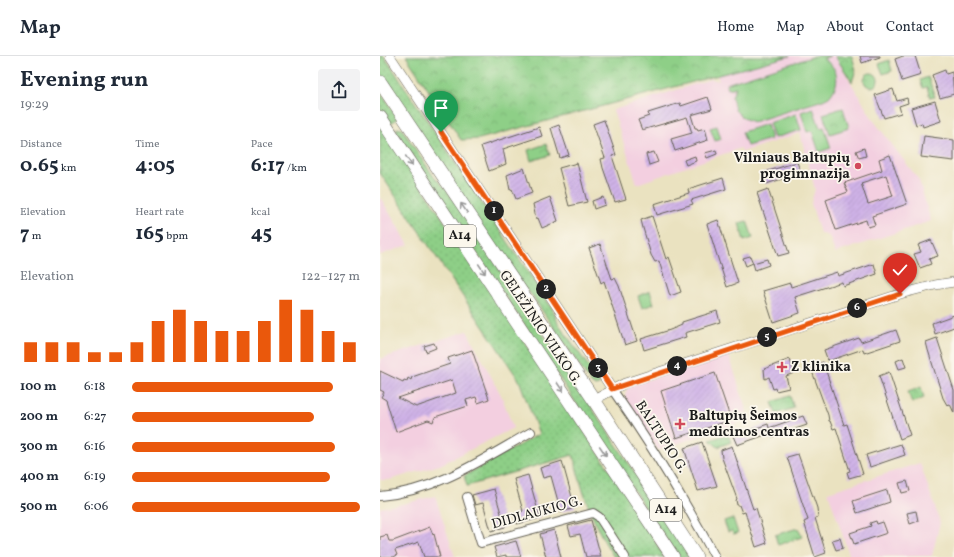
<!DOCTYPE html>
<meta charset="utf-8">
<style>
:root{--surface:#fff;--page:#f2f2f3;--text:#1f2937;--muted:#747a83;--line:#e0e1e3;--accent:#ea580c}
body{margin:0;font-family:Vollkorn,serif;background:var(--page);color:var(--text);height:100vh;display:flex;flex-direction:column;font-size:15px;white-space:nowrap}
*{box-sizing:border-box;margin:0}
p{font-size:13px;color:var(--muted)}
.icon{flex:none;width:22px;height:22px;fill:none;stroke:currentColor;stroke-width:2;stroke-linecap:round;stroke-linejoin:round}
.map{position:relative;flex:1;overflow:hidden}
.sheet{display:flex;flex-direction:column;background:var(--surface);width:380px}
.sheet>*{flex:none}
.pin{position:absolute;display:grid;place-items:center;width:34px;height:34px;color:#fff;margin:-41px -17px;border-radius:50% 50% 50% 0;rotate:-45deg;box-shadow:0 0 4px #0007}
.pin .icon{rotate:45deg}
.km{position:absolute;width:20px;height:20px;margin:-10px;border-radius:50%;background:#222;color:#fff;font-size:11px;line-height:20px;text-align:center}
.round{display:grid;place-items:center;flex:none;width:42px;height:42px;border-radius:4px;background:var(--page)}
.overview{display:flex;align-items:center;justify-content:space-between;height:68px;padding:0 20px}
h1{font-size:22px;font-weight:700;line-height:30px}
.stats{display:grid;grid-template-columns:repeat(3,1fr);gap:6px;height:68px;padding:4px 20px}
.stats div{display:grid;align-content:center}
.stats b{font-size:20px;font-weight:700}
.stats small{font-size:11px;font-weight:400}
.stats p{font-size:11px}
.chart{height:112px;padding:8px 20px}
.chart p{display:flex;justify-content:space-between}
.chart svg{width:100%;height:72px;margin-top:4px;stroke:var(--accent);stroke-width:6}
ul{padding:0 20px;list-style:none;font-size:13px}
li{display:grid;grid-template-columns:64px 48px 1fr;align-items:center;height:30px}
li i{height:10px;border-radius:5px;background:var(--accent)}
header{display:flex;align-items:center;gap:24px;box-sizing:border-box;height:56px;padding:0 20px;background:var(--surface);border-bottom:1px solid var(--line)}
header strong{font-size:19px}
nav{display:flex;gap:22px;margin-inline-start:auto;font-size:14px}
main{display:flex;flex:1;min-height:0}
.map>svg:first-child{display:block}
.built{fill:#f3cfe0}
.grass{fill:url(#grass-dots);stroke:#557652}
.park{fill:url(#park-crowns);stroke:#557652}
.pitch{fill:#8ecf87;stroke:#557652}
.building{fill:url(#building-hatch);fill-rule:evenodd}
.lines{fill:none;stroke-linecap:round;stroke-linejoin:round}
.minor-casing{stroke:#646155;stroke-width:10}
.tertiary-casing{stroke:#646155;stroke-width:10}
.trunk-casing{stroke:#646155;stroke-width:14}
.minor{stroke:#fff;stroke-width:8}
.tertiary{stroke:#fff;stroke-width:9}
.trunk{stroke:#fff;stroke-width:13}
.oneway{stroke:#999}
.route-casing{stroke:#fff;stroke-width:8}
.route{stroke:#ea580c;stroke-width:5}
.poi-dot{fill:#d1495b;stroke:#fbf7ec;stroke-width:1.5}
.labels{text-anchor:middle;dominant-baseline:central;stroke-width:3.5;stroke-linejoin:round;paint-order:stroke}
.shield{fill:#fbf7ec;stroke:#5f5e5a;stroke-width:1}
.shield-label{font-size:13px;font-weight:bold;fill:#1c1c1c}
.poi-label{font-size:14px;font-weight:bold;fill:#1c1c1c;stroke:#fbf7ec;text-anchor:start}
.street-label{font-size:14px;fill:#1c1c1c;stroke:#fbf7ec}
</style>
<header>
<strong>Map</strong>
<nav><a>Home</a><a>Map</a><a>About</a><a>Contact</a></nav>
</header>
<main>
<section class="sheet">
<div class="overview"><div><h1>Evening run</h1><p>19:29</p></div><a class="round"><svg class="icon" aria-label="share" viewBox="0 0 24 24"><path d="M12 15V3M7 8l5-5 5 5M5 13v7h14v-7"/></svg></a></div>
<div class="stats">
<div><p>Distance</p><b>0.65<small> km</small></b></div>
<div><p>Time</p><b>4:05</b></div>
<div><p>Pace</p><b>6:17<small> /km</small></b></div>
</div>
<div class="stats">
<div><p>Elevation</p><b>7<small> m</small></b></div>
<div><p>Heart rate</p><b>165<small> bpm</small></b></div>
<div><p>kcal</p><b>45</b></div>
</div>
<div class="chart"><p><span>Elevation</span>122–127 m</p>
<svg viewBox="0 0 160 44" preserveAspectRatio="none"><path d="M5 44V32M15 44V32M25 44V32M35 44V38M45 44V38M55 44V32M65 44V19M75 44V12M85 44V19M95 44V25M105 44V25M115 44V19M125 44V6M135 44V12M145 44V25M155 44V32"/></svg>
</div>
<ul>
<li><b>100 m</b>6:18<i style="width:88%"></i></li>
<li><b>200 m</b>6:27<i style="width:80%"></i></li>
<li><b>300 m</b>6:16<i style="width:89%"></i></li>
<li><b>400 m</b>6:19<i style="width:87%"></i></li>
<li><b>500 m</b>6:06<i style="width:100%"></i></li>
</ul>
</section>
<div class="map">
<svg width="574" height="501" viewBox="0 0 574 501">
<defs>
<pattern id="grass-dots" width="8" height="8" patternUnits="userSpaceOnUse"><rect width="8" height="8" fill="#8ecf87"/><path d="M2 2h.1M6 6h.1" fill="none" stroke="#7ab174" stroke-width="1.8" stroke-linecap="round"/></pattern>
<pattern id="park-crowns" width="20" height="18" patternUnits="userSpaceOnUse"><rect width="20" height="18" fill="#8ecf87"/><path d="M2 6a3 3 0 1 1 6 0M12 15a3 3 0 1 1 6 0" fill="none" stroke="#7ab174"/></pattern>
<pattern id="building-hatch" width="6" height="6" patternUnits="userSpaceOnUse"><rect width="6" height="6" fill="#cfb2e7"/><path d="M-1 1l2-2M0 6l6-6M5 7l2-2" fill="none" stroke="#b198c6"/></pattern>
</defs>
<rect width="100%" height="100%" fill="#fbf7ec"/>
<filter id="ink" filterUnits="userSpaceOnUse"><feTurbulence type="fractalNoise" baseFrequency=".025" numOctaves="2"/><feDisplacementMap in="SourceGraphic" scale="8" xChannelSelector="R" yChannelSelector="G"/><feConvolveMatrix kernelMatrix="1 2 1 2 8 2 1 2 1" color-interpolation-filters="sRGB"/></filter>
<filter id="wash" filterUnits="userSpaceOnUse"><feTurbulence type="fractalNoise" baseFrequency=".012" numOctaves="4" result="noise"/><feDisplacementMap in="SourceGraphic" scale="16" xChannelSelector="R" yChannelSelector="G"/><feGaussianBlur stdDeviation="0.9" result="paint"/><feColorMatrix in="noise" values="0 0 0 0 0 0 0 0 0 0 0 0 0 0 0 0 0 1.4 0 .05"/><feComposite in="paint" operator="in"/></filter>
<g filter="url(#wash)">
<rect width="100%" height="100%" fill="#eae2c0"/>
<path class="built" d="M410,0H455L494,65L539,124L551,165L455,197L449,180L440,177L431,147L435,133L420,77L362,96L361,92L257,128L233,54L331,23L339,25L337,19Z
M0,141L29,189L0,199Z
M87,275L122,341L133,372L60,409L9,424H0V303Z
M349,299L367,356L360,358L359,367L278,394L246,346L245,339L247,333L251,329Z
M540,407L560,466L552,500L470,501L448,436Z
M55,440L75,501H0V452L23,448Z"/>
<path class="grass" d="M0,0H4L172,252L178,267L209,311L214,312L221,323L219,329L215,330L211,327L151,238L141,229L0,18Z
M0,35L18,63L10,67L0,54Z
M0,68L265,467L284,501H234C212,468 203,437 193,399L87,430L84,420L159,378L139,324L0,117Z
M17,72L22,73L54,121L67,134L311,501H298L16,75Z"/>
<path class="park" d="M26,0H410L99,83L81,84Z
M455,0H472L476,14L472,26Z
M509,4L512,15L503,18L499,8Z
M484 24a7 7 0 1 1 14 0a7 7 0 1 1-14 0Z
M548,21L555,41L550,42L547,31L543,32L540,24Z
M463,52L469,72L450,78L443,58Z
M166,88L170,99L151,105L148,94Z
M367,165L373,182L364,185L359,167Z
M270,235L274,248L262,252L258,240Z
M541,331L544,342L532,347L528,336Z
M410,340L414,352L396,358L392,346Z
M348,378L351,386L338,391L330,384Z
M353,462L358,477L353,478L352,475L348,476L344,465Z
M418,472L422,481L398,489L395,479Z"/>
<path class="pitch" d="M435,0H450L443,3C459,11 461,28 449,41L443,44L373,66L363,62L355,54L352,41L356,31L348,33L346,28Z
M433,52L440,72L444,71L451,92L439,96L432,75L427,76L421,56Z
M416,58L421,74L394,82L389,67Z
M387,68L391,83L367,90L362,76Z
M337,70L341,83L335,85L330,72Z"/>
<g id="blocks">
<path class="building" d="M480,0H500V1L482,7Z
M523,0H535L541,19L522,25L515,3Z
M565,14L566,18L572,16L574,38L560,42L552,19Z
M513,33L517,45L527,42L528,47L519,50L521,57L504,62L495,39Z
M328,41L332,53L311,59L315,72H317L318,74L325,72L328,84L295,95L291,83L312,77L307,61L262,74L258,64L269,60L268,57L300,47L301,50Z
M555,45L561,65L543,71L542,67L536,69L531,52Z
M224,64L236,99L232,100L246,143L235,146L223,112L221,103L225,102L213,68Z
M179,69L189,99L180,102L171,72Z
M159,71L162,80L123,93L126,108L109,115L101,90Z
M544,80L574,84V105L541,101Z
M484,92L486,100L479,102L476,95Z
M336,94L337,98L327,102L325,97Z
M274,96L278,106L269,109L266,98Z
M510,99L527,148L492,160L495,169L488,171L486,164L456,174L446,144L468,136L464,127L502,114L499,103ZM506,119L513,140L488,148L481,127Z
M315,100L316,105L306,109L304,104Z
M417,106L421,117L386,128L382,117Z
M197,107L207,146L189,150L179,112Z
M144,112L152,137L136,143L132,133L130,134L127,119Z
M343,122L346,133L311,144L313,148L277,159L274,148L309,137L308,133Z
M388,133L409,197L398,200L377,137Z
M170,141L178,165L162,172L158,162L156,163L153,148Z
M223,141L225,149L214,153L212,145Z
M272,160L286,203L289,201L301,236L290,240L279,205L275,206L271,199L263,172L261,164Z
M338,164L358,227L347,231L327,168Z
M551,184L558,200L549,203L551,208L540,212L534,198L541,196L538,189Z
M220,188L232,223L235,222L239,230L257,285L245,289L224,225L221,227L209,192Z
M370,200L373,207L366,210L363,202Z
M387,203L389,209L375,214L373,207Z
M494,208L497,218L463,230L462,226L415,241L420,257L393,266L383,235L410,227L411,231L457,216L458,220Z
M337,255L340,266L305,277L306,281L264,294L261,283L290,274L302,269V266Z
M574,259V271L555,278L552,267Z
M516,274L520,285L484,297L483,293L448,305L444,294L479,282L481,286Z
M557,282L574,334V357L570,348L567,349L563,342L548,294L546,286Z
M54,287L56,292L46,296L44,290Z
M92,294L109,343L98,347L96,341L86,344L88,350L55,361L53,366L48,364L16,376L6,344L1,341L4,336L0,334V315L23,326L24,324L27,325L28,322L31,324L32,321L70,308L68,302ZM72,324L76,337L36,351L18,342Z
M523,302L526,311L519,313L516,305Z
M410,303L414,317L406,320L409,332L396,335L395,332L393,333L389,321L385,323L384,313Z
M443,306L464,369L467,368L483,418L469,422L467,416L470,415L456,372L453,373L450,365H449L448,359L433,318L432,310Z
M509,316L530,379L520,383L499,320Z
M335,317L351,364L296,382L281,335Z
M423,360L427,369L392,381L391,377L357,389L353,380L388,368L389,372Z
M322,386L337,430L318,435L304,392Z
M521,388L525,399L490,411L486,399Z
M352,390L373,453L376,452L387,487L376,491L365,456L362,457L359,449H357L356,444L357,443L342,402L341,394Z
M418,398L437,452L438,461L435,462L446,497L435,501L424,466L428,464L407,401Z
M182,405L195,452L181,456L171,420L163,422L160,412Z
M148,419L160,462L137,468L134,458L143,455L134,423Z
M527,425L530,435L522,437L519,427Z
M114,433L125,471L111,475L103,447L95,449L92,439Z
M507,434L510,446L477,457L473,445Z
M536,455L538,465L530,468L527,457Z
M211,464L221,501H206L200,478L191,480L188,470Z
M496,465L497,468L503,466L507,477L474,488L470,477L491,470L490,467Z
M50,471L53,479L54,478L60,501H44L39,486L15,494L17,499L14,501H0V481L7,479L9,485H13Z
M174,474L181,501H166L160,478Z
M460,482L463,492L456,494L452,484Z
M136,485L141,501H126V499L117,501L114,491Z"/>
</g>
</g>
<g filter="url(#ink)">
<use href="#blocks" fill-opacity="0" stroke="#646155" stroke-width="1"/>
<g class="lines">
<defs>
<path id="minor" d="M232,333C270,387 304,443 335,501
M0,440C57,435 103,403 151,376
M87,441L101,487L213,457L219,461L245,501"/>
<path id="tertiary" d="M10,0L232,333
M214,344L245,327L520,238L555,229L574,226"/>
<path id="trunk" d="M0,26L214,344L316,501
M0,61L293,501"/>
</defs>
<use href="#minor" class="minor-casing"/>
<use href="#tertiary" class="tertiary-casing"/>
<use href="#trunk" class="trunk-casing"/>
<use href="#minor" class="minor"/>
<use href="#tertiary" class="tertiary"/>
<use href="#trunk" class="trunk"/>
</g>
<defs><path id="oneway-shaft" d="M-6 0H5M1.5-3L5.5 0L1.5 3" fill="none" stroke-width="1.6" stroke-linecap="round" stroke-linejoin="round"/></defs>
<g class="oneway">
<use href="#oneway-shaft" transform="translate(29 105) rotate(56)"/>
<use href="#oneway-shaft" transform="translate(84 152) rotate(-124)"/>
<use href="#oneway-shaft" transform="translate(102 213) rotate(56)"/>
<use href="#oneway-shaft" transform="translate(180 331) rotate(56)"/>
<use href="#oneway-shaft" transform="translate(223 395) rotate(56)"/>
</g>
</g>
<g class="lines" filter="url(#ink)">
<defs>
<path id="route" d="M61,76L232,333L520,238"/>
</defs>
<use href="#route" class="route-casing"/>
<use href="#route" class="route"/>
</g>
<g class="poi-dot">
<circle cx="478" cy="110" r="4"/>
<path d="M400 305h4v4h4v4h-4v4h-4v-4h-4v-4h4z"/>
<path d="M298 362h4v4h4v4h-4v4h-4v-4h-4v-4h4z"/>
</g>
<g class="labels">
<g class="shield">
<rect x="64" y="169" width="32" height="22" rx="3"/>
<rect x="270" y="443" width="32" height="22" rx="3"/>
</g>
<g class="shield-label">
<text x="80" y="180">A14</text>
<text x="286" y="454">A14</text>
</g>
<g class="poi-label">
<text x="470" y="102" text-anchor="end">Vilniaus Baltupių<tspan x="470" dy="16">progimnazija</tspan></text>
<text x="411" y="311">Z klinika</text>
<text x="309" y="360">Baltupių Šeimos<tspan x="309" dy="16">medicinos centras</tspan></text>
</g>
<g class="street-label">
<text transform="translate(160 272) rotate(56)">GELEŽINIO VILKO G.</text>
<text transform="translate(281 381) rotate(57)">BALTUPIO G.</text>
<text transform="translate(157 457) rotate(-15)">DIDLAUKIO G.</text>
</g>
</g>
</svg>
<div class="pin" style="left:61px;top:76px;background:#1e9e55"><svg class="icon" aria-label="arrive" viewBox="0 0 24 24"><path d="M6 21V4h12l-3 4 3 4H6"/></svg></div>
<div class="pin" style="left:520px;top:238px;background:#d93025"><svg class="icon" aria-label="check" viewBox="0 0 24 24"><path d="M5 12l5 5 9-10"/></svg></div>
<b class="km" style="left:114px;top:155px">1</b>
<b class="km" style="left:166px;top:233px">2</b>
<b class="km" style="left:218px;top:312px">3</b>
<b class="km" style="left:297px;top:310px">4</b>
<b class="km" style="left:387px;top:281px">5</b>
<b class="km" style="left:477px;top:252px">6</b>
</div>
</main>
